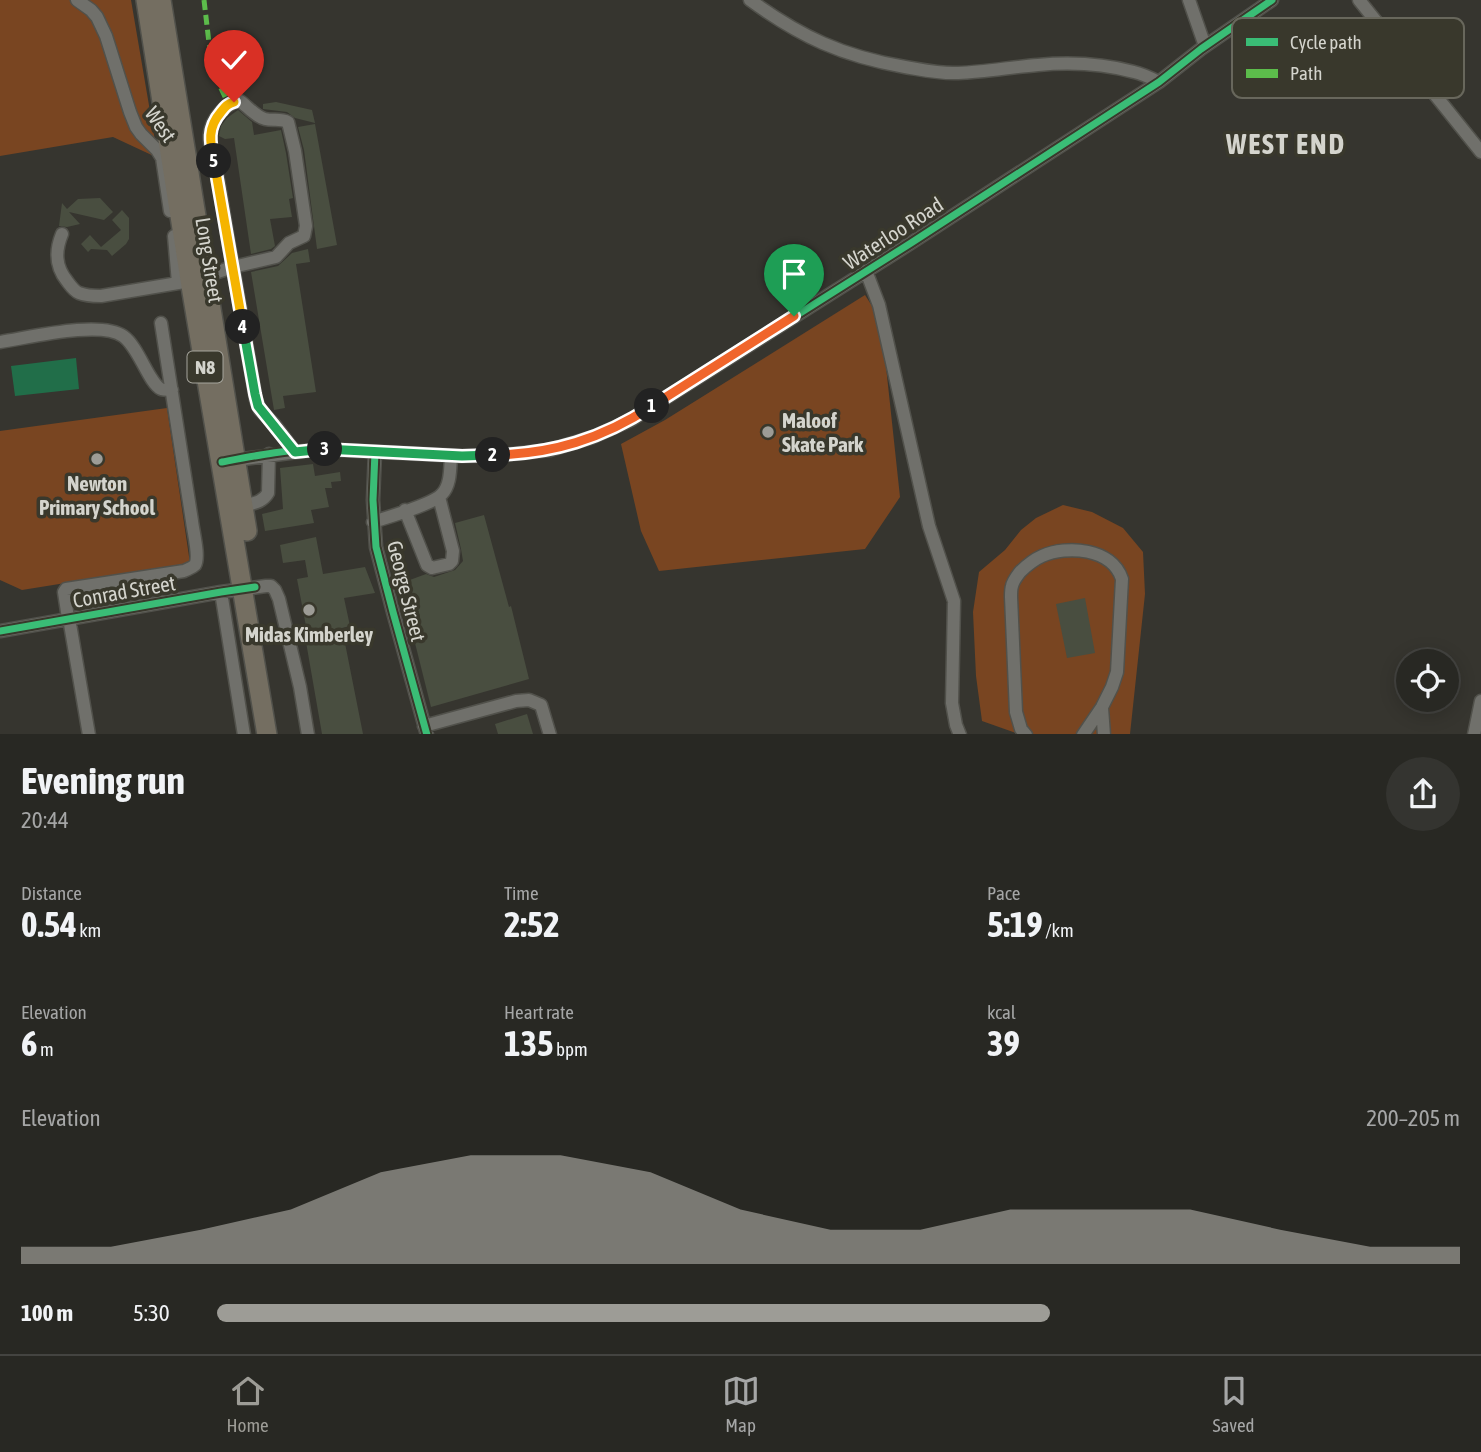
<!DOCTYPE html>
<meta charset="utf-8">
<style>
:root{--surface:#282823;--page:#343430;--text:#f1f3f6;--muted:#a5a6a6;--line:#444441;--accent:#9d9c96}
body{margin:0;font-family:"Asap Condensed",sans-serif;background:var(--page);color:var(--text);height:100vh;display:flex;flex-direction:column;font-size:26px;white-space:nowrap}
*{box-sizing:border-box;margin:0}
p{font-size:23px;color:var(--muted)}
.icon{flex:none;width:38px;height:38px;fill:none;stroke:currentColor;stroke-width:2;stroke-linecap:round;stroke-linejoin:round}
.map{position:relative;height:734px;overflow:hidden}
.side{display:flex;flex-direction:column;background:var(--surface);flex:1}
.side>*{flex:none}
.buttons{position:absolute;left:1396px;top:649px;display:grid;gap:14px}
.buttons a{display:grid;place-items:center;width:63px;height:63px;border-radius:50%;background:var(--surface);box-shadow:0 4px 18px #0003,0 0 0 2px var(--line);font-size:35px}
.pin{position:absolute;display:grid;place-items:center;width:60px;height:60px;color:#fff;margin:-72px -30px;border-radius:50% 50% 50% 0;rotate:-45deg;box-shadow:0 0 7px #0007}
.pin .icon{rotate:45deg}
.km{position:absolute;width:35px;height:35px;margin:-18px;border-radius:50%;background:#222;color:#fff;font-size:19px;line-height:35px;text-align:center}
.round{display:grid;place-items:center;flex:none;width:74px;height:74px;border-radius:37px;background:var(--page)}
.overview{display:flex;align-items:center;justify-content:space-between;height:119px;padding:0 21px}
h1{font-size:38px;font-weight:700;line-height:52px}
.metrics{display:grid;grid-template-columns:repeat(3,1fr);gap:10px;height:119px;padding:7px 21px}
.metrics div{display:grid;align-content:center}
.metrics b{font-size:35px;font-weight:700}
.metrics small{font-size:19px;font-weight:400}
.metrics p{font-size:19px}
.chart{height:196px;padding:14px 21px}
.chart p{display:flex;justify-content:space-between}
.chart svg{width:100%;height:126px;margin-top:7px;fill:var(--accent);opacity:.7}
ul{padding:0 21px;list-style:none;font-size:23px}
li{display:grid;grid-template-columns:112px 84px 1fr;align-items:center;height:52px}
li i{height:18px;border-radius:9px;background:var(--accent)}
.tab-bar{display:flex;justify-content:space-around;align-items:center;height:98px;border-top:2px solid var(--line);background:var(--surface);font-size:19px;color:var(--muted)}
.tab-bar a{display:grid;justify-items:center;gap:4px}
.tab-bar .selected{color:var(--accent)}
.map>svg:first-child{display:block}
.green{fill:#794521}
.water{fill:#216e49}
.building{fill:#494e40}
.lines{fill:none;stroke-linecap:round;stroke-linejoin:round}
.minor-casing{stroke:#51514b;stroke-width:15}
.highway-casing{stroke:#51514b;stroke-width:22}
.minor{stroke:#70706b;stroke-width:12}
.highway{stroke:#746e61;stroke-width:19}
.quiet{stroke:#5cbc4b;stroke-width:5;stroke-dasharray:10 5;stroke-linecap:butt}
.cycleway-casing{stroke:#39382c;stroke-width:11}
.cycleway{stroke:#3abd76;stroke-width:7}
.split-1-casing{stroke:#fff;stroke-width:14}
.split-2-casing{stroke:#fff;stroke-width:14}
.split-3-casing{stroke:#fff;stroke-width:14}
.split-4-casing{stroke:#fff;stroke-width:14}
.split-5-casing{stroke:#fff;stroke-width:14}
.split-6-casing{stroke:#fff;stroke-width:14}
.split-1{stroke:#f0652b;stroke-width:9}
.split-2{stroke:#f0652b;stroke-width:9}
.split-3{stroke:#22a559;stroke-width:9}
.split-4{stroke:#22a559;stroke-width:9}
.split-5{stroke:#f5b400;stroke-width:9}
.split-6{stroke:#f5b400;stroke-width:9}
.poi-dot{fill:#9d9c96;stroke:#39382c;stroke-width:2.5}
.labels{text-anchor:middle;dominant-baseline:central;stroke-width:7;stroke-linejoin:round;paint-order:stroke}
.shield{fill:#39382c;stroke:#a6a59d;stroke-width:2}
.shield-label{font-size:19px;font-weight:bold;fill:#d4d4cd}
.street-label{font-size:21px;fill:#d4d4cd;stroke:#39382c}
.poi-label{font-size:21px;font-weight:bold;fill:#d4d4cd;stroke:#39382c}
.district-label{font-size:28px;font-weight:bold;letter-spacing:2px;fill:#d4d4cd;stroke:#39382c}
.key{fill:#39382c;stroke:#68675c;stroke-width:2}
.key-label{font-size:19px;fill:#d4d4cd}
</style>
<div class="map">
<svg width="1481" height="735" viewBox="0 0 1481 735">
<rect width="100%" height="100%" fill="#36352f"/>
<path class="green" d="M0,0H131L158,158L113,137L0,156Z
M865,295L881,320L900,497L865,549L659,571L641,531L621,444L665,420Z
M167,408L190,563L22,590L0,580V431Z
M1063,505L1092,512L1123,528L1143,552L1145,594L1130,734H1019L982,721L976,676L973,612L979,572L1005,550L1021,530L1036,518Z"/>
<path class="water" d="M76,358L79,389L15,396L11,366Z"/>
<path class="building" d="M276,102L312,110L315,123L295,118L287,112L263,109V104Z
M238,110L252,122L254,135L281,130L286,153L293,198L289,199L292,217L270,219L275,246L271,249L251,254L234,138L225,139L219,136L221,126L227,118Z
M315,124L337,245L317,249L304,150L298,127Z
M100,198L113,212L104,220L69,212L80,224L67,227L59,226L62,203L67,209L78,199Z
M122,210L129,218V239L126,244L112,256L107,250L91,249L88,252L81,244L90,235L101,247L121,230L112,220Z
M308,249L310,262L296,264L316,392L283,396L285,408L274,410L251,272L278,266L292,253Z
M313,464L315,476L340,472L341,481L331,482L332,488H325L329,507L311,510L314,523L265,531L262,514L283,509L280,468Z
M484,515L509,607L511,606L529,679L431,707L412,631L417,630L399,584L426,574L434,577L455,570L463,561L461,549L455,523Z
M316,537L323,574L365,567L375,593L344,598L350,626L342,628L363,734H322L306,642H309L297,579L308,577L305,560L283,563L280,545Z
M1085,598L1095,653L1067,658L1056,604Z
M527,714L533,734H498L495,724Z"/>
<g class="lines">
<defs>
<path id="minor" d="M77,0L91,10L97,17L106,36L130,112L136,127L141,134L157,150L162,158L170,211
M750,0C801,37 842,56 905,67C923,70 940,74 958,73C985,72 1012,67 1038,65C1069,62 1104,64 1134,72C1143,74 1151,78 1159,82
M1189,0L1205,46
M1359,0L1481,152
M237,101H240C247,106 256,117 265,119C273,121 280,118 288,122L295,151L306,226L304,236L289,243L276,257L233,267C227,237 223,206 217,175C215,162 208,146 210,133C212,119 224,105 237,101Z
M62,234C55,251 55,266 67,281C70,285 74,291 79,293C86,296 94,296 101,296L190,281L233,267L256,400L260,410L274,424L295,452
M174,236L178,283
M866,271L879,305L929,526L954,601L952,703L956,725L960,735
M0,342C28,338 100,320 123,336C139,347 148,382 161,389C163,390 169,390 172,390
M375,452L373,500L376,547L393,612L427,735
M228,461L320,449L462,456L504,455L550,450L593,437L631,420L911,243L1159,82L1201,49L1272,0
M243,506C253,503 262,503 268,493L269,454
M405,510L427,565L432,568L449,564L452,561L453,551L439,497
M373,522C388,517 434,504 442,494C451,485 450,468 451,456
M221,592L244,735
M68,618L64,592L66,589L184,571C188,569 192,568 195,565C200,557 193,531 192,521L161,323
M69,618L89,735
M0,631L221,592L266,586H271L275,590L279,599L300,687L308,735
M1102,708L1104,735
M424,726L516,701L529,700L541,705L550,735
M1026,735L1021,729L1016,712L1011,597C1011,593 1011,589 1012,586C1013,581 1017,576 1020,572C1026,566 1033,560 1042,556C1067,545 1112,548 1122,579L1117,672L1112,687L1102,707L1083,735
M1474,735L1481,701"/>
<path id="highway" d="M146,0L192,292L267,735
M161,0L247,531"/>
</defs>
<use href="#minor" class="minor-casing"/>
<use href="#highway" class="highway-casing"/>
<use href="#minor" class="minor"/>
<use href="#highway" class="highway"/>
<path class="quiet" d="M204,0L209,43L217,80L228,103"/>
<defs>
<path id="cycleway" d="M375,452L373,500L376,547L393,612L427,735
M222,462C254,456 289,449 322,449C388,449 453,460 519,453C529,452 541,452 551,450C578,444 605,432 631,420L911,243L1159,82L1201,49L1272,0
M0,631L221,592L255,587"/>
</defs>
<use href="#cycleway" class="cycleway-casing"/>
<use href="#cycleway" class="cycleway"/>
</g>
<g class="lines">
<defs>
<path id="split-1" d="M652,406L794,316"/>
<path id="split-2" d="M493,455C552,454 602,439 652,406"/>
<path id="split-3" d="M325,449L462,456L493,455"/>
<path id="split-4" d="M243,327L255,394L258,406L295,452L325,449"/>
<path id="split-5" d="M214,161L243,327"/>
<path id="split-6" d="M214,161C210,142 207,128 221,112C225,107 227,104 234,102"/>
</defs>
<use href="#split-1" class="split-1-casing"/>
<use href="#split-2" class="split-2-casing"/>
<use href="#split-3" class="split-3-casing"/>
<use href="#split-4" class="split-4-casing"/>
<use href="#split-5" class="split-5-casing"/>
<use href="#split-6" class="split-6-casing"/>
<use href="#split-1" class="split-1"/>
<use href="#split-2" class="split-2"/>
<use href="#split-3" class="split-3"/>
<use href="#split-4" class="split-4"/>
<use href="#split-5" class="split-5"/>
<use href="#split-6" class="split-6"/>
</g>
<g class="poi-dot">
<circle cx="768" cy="432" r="7"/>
<circle cx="97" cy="459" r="7"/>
<circle cx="309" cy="610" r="7"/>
</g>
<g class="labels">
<rect class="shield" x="187.5" y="351.5" width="35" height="31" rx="5"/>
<g class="shield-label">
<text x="205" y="367">N8</text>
</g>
<g class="street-label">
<text transform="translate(161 124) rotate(55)">West</text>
<text transform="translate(893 233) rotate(-33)">Waterloo Road</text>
<text transform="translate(210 260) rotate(81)">Long Street</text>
<text transform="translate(124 591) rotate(-10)">Conrad Street</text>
<text transform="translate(407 591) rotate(76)">George Street</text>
</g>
<g class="poi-label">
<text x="782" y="420" text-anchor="start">Maloof<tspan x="782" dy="24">Skate Park</tspan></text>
<text x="97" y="483">Newton<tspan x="97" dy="24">Primary School</tspan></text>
<text x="309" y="634">Midas Kimberley</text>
</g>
<g class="district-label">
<text x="1286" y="144">WEST END</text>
</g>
</g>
<rect x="1232" y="18" width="232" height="80" rx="10" class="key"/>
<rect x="1246" y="38" width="32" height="8" fill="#3abd76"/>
<rect x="1246" y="69" width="32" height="9" fill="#5cbc4b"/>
<g class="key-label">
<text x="1290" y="49">Cycle path</text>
<text x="1290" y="80">Path</text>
</g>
</svg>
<div class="buttons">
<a><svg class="icon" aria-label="locate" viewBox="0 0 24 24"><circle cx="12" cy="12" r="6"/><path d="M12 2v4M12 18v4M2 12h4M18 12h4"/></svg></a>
</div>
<div class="pin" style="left:794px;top:316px;background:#1e9e55"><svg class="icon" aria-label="arrive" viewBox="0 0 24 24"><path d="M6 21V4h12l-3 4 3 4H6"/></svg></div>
<div class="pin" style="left:234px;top:102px;background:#d93025"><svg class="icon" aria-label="check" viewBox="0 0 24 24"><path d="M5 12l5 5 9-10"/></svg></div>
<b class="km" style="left:652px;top:406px">1</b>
<b class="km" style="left:493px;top:455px">2</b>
<b class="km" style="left:325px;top:449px">3</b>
<b class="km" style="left:243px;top:327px">4</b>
<b class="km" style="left:214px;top:161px">5</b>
</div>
<section class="side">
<div class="overview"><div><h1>Evening run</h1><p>20:44</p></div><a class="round"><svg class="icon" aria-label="share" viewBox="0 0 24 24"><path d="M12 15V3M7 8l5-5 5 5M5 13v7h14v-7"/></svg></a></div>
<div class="metrics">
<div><p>Distance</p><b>0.54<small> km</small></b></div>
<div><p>Time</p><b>2:52</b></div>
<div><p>Pace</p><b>5:19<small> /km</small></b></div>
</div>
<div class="metrics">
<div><p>Elevation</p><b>6<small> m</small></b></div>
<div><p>Heart rate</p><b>135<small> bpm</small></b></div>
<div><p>kcal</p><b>39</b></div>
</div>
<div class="chart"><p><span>Elevation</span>200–205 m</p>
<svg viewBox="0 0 160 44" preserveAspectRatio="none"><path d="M0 44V38L10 38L20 32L30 25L40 12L50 6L60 6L70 12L80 25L90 32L100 32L110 25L120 25L130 25L140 32L150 38L160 38V44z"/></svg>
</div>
<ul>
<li><b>100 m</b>5:30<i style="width:67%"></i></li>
</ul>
</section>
<nav class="tab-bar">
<a class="selected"><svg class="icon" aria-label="home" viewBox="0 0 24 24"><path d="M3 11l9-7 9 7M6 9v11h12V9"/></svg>Home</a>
<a><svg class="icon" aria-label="map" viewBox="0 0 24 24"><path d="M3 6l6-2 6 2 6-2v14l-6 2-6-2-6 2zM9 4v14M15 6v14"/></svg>Map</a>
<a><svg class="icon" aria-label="saved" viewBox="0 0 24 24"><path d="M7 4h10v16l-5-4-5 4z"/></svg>Saved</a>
</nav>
